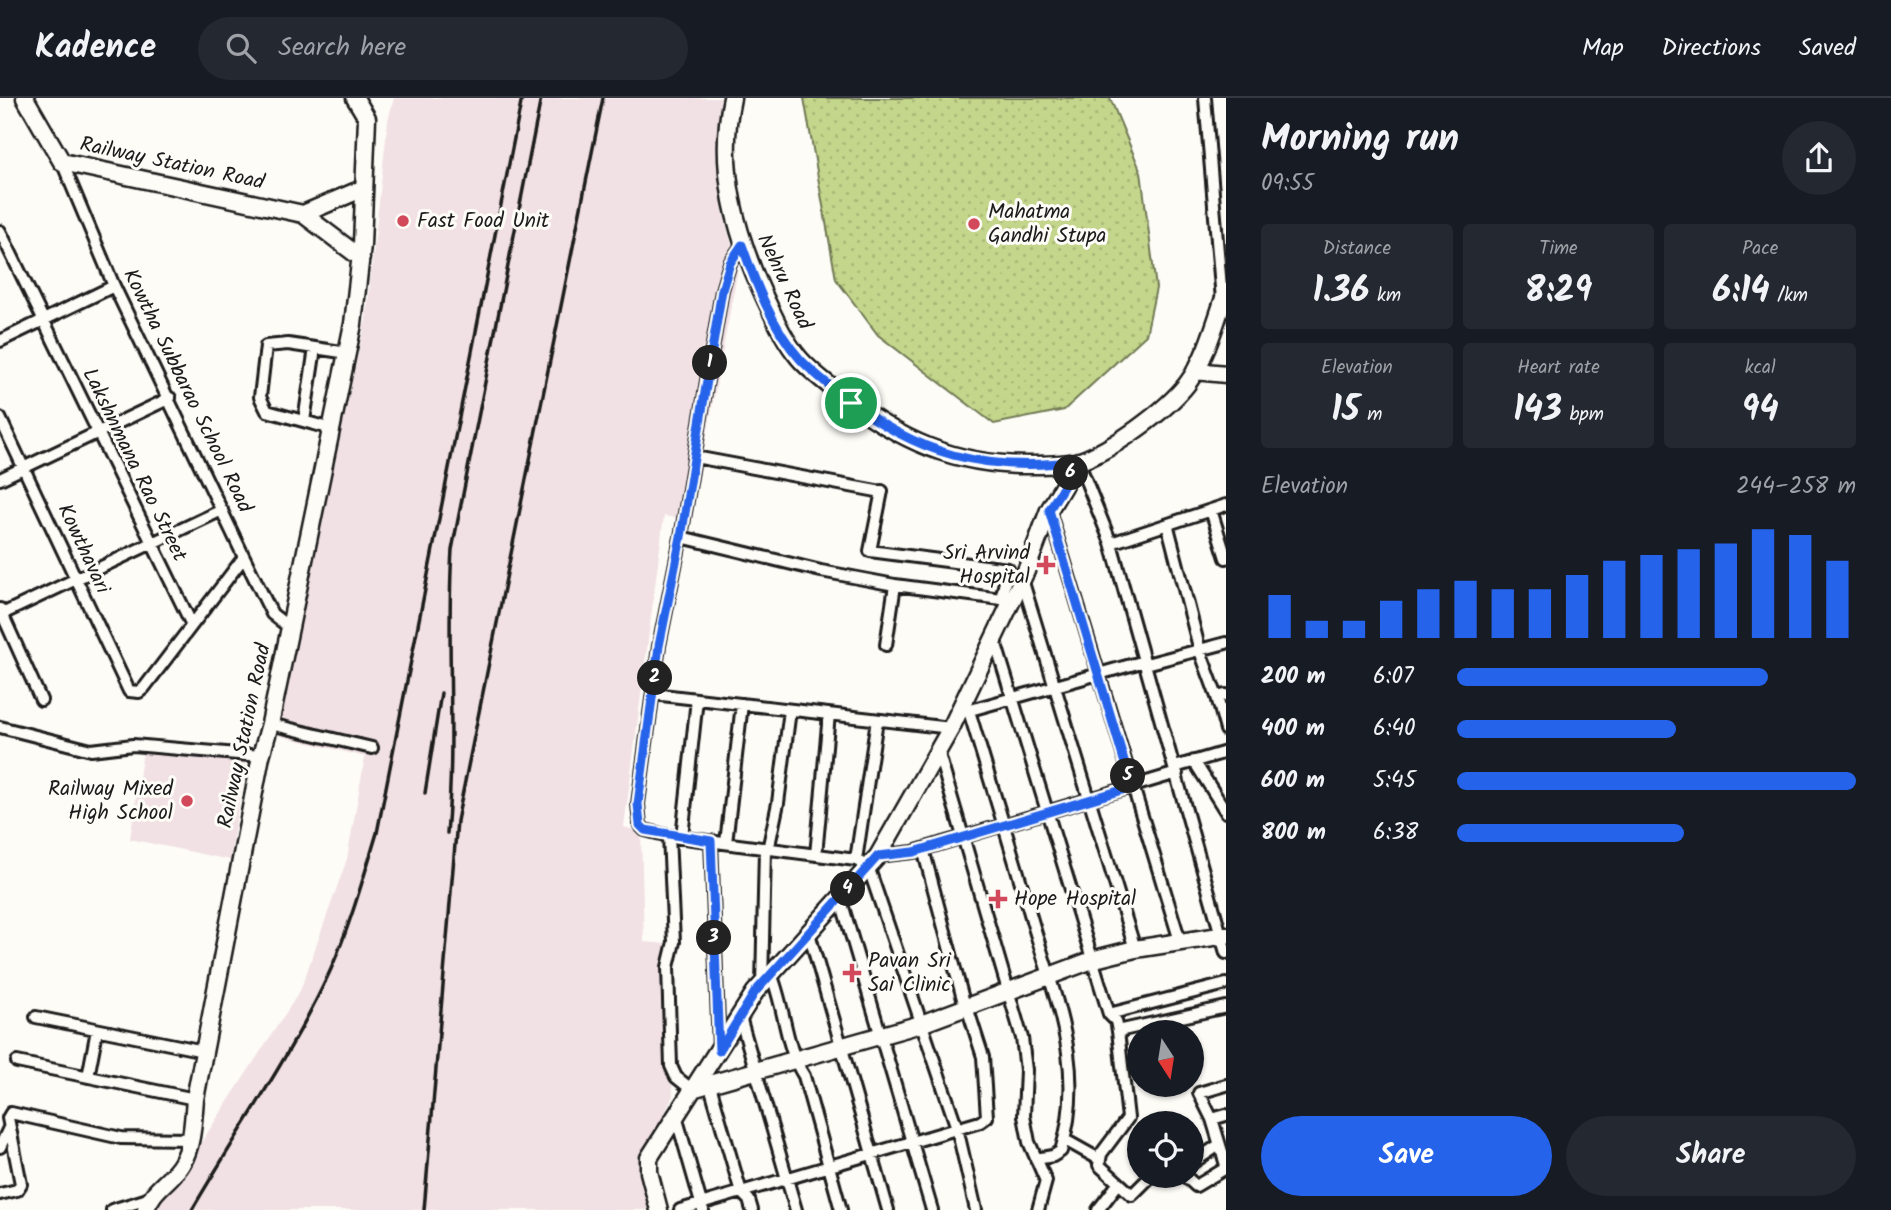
<!DOCTYPE html>
<meta charset="utf-8">
<style>
:root{--surface:#171b24;--page:#242831;--text:#f1f3f6;--muted:#9ea1a6;--line:#363941;--accent:#2563eb}
body{margin:0;font-family:Kalam,sans-serif;background:var(--page);color:var(--text);height:100vh;display:flex;flex-direction:column;font-size:26px;white-space:nowrap}
*{box-sizing:border-box;margin:0}
p{font-size:23px;color:var(--muted)}
.icon{flex:none;width:38px;height:38px;fill:none;stroke:currentColor;stroke-width:2;stroke-linecap:round;stroke-linejoin:round}
.map{position:relative;flex:1;overflow:hidden}
.sheet{display:flex;flex-direction:column;background:var(--surface);width:665px}
.sheet>*{flex:none}
.needle{width:46px;rotate:168deg}
.fabs{position:absolute;left:1127px;top:922px;display:grid;gap:14px}
.fabs a{display:grid;place-items:center;width:77px;height:77px;border-radius:50%;background:var(--surface);box-shadow:0 2px 5px #0004;font-size:35px}
.pin{position:absolute;display:grid;place-items:center;width:60px;height:60px;color:#fff;margin:-30px;border:4px solid #fff;border-radius:50%;box-shadow:0 2px 7px #0007}
.km{position:absolute;width:35px;height:35px;margin:-18px;border-radius:50%;background:#222;color:#fff;font-size:19px;line-height:35px;text-align:center}
.round{display:grid;place-items:center;flex:none;width:74px;height:74px;border-radius:37px;background:var(--page)}
.head{display:flex;align-items:center;justify-content:space-between;height:119px;padding:0 35px}
h1{font-size:38px;font-weight:700;line-height:52px}
.metrics{display:grid;grid-template-columns:repeat(3,1fr);gap:10px;height:119px;padding:7px 35px}
.metrics div{display:grid;align-content:center;border-radius:7px;background:var(--page);text-align:center}
.metrics b{font-size:35px;font-weight:700}
.metrics small{font-size:19px;font-weight:400}
.metrics p{font-size:19px}
.chart{height:196px;padding:14px 35px}
.chart p{display:flex;justify-content:space-between}
.chart svg{width:100%;height:126px;margin-top:7px;stroke:var(--accent);stroke-width:6}
.cta{display:flex;gap:14px;margin-top:auto;padding:14px 35px}
.cta a{flex:1;height:80px;border-radius:42px;background:var(--accent);color:#fff;font-size:28px;font-weight:700;line-height:80px;text-align:center}
.cta a+a{background:var(--page);color:var(--text)}
ul{padding:0 35px;list-style:none;font-size:23px}
li{display:grid;grid-template-columns:112px 84px 1fr;align-items:center;height:52px}
li i{height:18px;border-radius:9px;background:var(--accent)}
header{display:flex;align-items:center;gap:42px;box-sizing:border-box;height:98px;padding:0 35px;background:var(--surface);border-bottom:2px solid var(--line)}
header strong{font-size:33px}
nav{display:flex;gap:38px;margin-inline-start:auto;font-size:24px}
.search{width:490px;height:63px;background:var(--page);display:flex;align-items:center;gap:18px;box-sizing:border-box;padding:0 24px;border-radius:38px;color:var(--muted);font-size:26px}
main{display:flex;flex:1;min-height:0}
.map>svg:first-child{display:block}
.built{fill:#f2e1e4}
.green{fill:url(#green-dots);stroke:#707954;stroke-width:2}
.lines{fill:none;stroke-linecap:round;stroke-linejoin:round}
.street-casing{stroke:#1c1c1c;stroke-width:16}
.secondary-casing{stroke:#1c1c1c;stroke-width:21}
.street{stroke:#fdfcf7;stroke-width:10}
.secondary{stroke:#fdfcf7;stroke-width:16}
.rail{stroke:#1c1c1c;stroke-width:3.5}
.route-casing{stroke:#fff;stroke-width:14}
.route{stroke:#2563eb;stroke-width:9}
.poi-dot{fill:#d1495b;stroke:#fdfcf7;stroke-width:2.5}
.labels{text-anchor:middle;dominant-baseline:central;stroke-width:6;stroke-linejoin:round;paint-order:stroke}
.street-label{font-size:21px;fill:#1c1c1c;stroke:#fdfcf7}
.poi-label{font-size:21px;fill:#1c1c1c;stroke:#fdfcf7;text-anchor:start}
</style>
<header>
<strong>Kadence</strong>
<div class="search"><svg class="icon" aria-label="search" viewBox="0 0 24 24"><circle cx="10" cy="10" r="6"/><path d="M15 15l6 6"/></svg>Search here</div>
<nav><a>Map</a><a>Directions</a><a>Saved</a></nav>
</header>
<main>
<div class="map">
<svg width="1226" height="1112" viewBox="0 0 1226 1112">
<defs>
<pattern id="green-dots" width="8" height="8" patternUnits="userSpaceOnUse" patternTransform="scale(1.75)"><rect width="8" height="8" fill="#c4d68b"/><path d="M2 2h.1M6 6h.1" fill="none" stroke="#a8b777" stroke-width="1.8" stroke-linecap="round"/></pattern>
</defs>
<rect width="100%" height="100%" fill="#fdfcf7"/>
<filter id="ink" filterUnits="userSpaceOnUse"><feTurbulence type="fractalNoise" baseFrequency=".0143" numOctaves="2"/><feDisplacementMap in="SourceGraphic" scale="14" xChannelSelector="R" yChannelSelector="G"/><feConvolveMatrix kernelMatrix="1 2 1 2 8 2 1 2 1" color-interpolation-filters="sRGB"/></filter>
<g filter="url(#ink)">
<path class="built" d="M394,0H723L717,32L723,114L738,171L691,422L664,418L624,729L641,734L644,844L667,846L673,998L643,1060L655,1112H119L180,1077L300,893L347,761L365,659L273,636L366,221L388,22Z
M144,646L245,665L230,762L130,741Z"/>
<path class="green" d="M804,0H1110L1141,74L1156,190L1146,237L1064,312L994,326L878,237L836,181Z"/>
<g class="lines">
<defs>
<path id="street" d="M1205,0L1222,202
M62,64L114,188L244,459L272,516L290,530
M0,133L192,527
M742,147L730,165L722,192L681,439L659,548L638,706L640,727L645,732L669,738L856,762L868,768L957,1030L976,1112
M0,243L114,188
M0,320L129,593L139,594L144,590L244,459
M304,323L315,250
M332,331L267,313L260,299L266,248L288,246L348,255
M695,359L882,394
M1078,363L1111,445L1226,855
M0,381L170,300
M882,393L870,453L1008,471L1001,501L895,487L886,547
M1049,412L1180,843
M1211,412L1226,460
M1168,429L1200,553L1217,599
M681,439L821,473L895,487
M1111,445L1226,407
M1022,481L1135,851
M0,511L41,602
M0,517L222,412
M994,540L1109,916L1116,923L1118,933L1128,1020L1101,1056L1099,1067L1132,1097L1151,1078
M1146,566L1226,545
M653,596L951,630
M1226,597L1217,599L1226,632
M969,613C990,682 1011,750 1031,819C1054,899 1087,968 1061,1053L1053,1058L1036,1061
M963,614L1145,563
M270,626L372,650
M0,629L91,652L133,647L261,658
M938,653L1022,940L1026,972L1024,1018L1029,1044L1046,1083L1038,1112
M1194,663L1226,714
M1175,669L1226,654
M669,738L674,844L668,869L671,968L676,979L691,991
M682,739L697,601
M711,743L719,950
M726,745L742,606
M923,751L963,901
M768,752L778,705L790,612
M816,757L829,616
M878,758L913,754L1177,675
M856,762L877,622
M840,799L932,1112
M809,835L888,1112
M771,876C785,910 785,949 804,978L841,1112
M762,887L765,751
M1109,916L1226,886
M36,919L204,953
M740,919L796,1112
M1118,933L1226,909
M17,964L195,1001
M88,979L97,932
M709,984L741,1094L749,1102L752,1112
M1226,1017L1212,1021L1226,1067
M676,1018L703,1112
M1212,1021L1199,995L1226,987
M1065,1042L1099,1061
M0,1049L9,1030
M1192,1065L1219,1047
M1185,1078L1196,1088L1226,1070
M0,1096L17,1092L21,1086L8,1020L11,1015L121,1040L190,1041
M112,1112L148,1101
M680,1112L980,1024L987,1019L983,959L967,909
M1098,1112L1118,1086"/>
<path id="secondary" d="M25,0L62,64L303,116L361,160
M732,0C717,70 736,137 765,200C775,221 784,242 799,260C810,273 825,284 839,295C898,342 955,368 1032,367C1047,367 1065,367 1080,363C1112,352 1166,313 1187,286C1206,261 1216,223 1226,194
M303,116L364,90
M1195,273L1226,276
M692,991L921,926L1095,861L1135,851L1226,837
M146,1112C151,1091 172,1083 182,1065C193,1047 193,1021 195,1001L261,658L270,626L353,226L362,147L367,20L355,0
M659,1112L649,1074V1060L755,894L878,758L951,630L1026,473L1049,412L1078,363"/>
</defs>
<use href="#street" class="street-casing"/>
<use href="#secondary" class="secondary-casing"/>
<use href="#street" class="street"/>
<use href="#secondary" class="secondary"/>
<path class="rail" d="M425,695L441,595
M447,735C456,641 446,546 452,452L541,0
M192,1112C238,1033 293,955 331,871C350,827 363,781 377,735L522,0
M424,1112L457,723L603,0"/>
</g>
</g>
<g class="lines" filter="url(#ink)">
<defs>
<path id="route" d="M742,147C755,184 773,231 800,261C813,275 829,287 844,299C917,357 986,375 1079,363L1049,412L1132,689L914,754L878,758L755,894L719,953L711,743L645,732L640,727L638,706L659,548L681,439L722,192L730,165Z"/>
</defs>
<use href="#route" class="route-casing"/>
<use href="#route" class="route"/>
</g>
<g class="poi-dot">
<circle cx="403" cy="123" r="7"/>
<circle cx="974" cy="126" r="7"/>
<path d="M1042.5 456.5h7v7h7v7h-7v7h-7v-7h-7v-7h7z"/>
<circle cx="187" cy="703" r="7"/>
<path d="M994.5 790.5h7v7h7v7h-7v7h-7v-7h-7v-7h7z"/>
<path d="M848.5 864.5h7v7h7v7h-7v7h-7v-7h-7v-7h7z"/>
</g>
<g class="labels">
<g class="street-label">
<text transform="translate(172 66) rotate(12)">Railway Station Road</text>
<text transform="translate(784 184) rotate(65)">Nehru Road</text>
<text transform="translate(187 293) rotate(64)">Kowtha Subbarao School Road</text>
<text transform="translate(134 367) rotate(64)">Lakshnmana Rao Street</text>
<text transform="translate(83 451) rotate(65)">Kowthavari</text>
<text transform="translate(245 638) rotate(-78)">Railway Station Road</text>
</g>
<g class="poi-label">
<text x="988" y="114">Mahatma<tspan x="988" dy="24">Gandhi Stupa</tspan></text>
<text x="417" y="123">Fast Food Unit</text>
<text x="1030" y="455" text-anchor="end">Sri Arvind<tspan x="1030" dy="24">Hospital</tspan></text>
<text x="173" y="691" text-anchor="end">Railway Mixed<tspan x="173" dy="24">High School</tspan></text>
<text x="1014" y="801">Hope Hospital</text>
<text x="868" y="863">Pavan Sri<tspan x="868" dy="24">Sai Clinic</tspan></text>
</g>
</g>
</svg>
<div class="fabs">
<a><svg class="needle" viewBox="-14 -14 28 28"><path d="M0-13l5 13h-10z" fill="#e53935"/><path d="M0 13l5-13h-10z" fill="#9ea1a6"/></svg></a>
<a><svg class="icon" aria-label="locate" viewBox="0 0 24 24"><circle cx="12" cy="12" r="6"/><path d="M12 2v4M12 18v4M2 12h4M18 12h4"/></svg></a>
</div>
<div class="pin" style="left:851px;top:305px;background:#1e9e55"><svg class="icon" aria-label="arrive" viewBox="0 0 24 24"><path d="M6 21V4h12l-3 4 3 4H6"/></svg></div>
<b class="km" style="left:710px;top:265px">1</b>
<b class="km" style="left:655px;top:580px">2</b>
<b class="km" style="left:714px;top:840px">3</b>
<b class="km" style="left:848px;top:791px">4</b>
<b class="km" style="left:1128px;top:678px">5</b>
<b class="km" style="left:1071px;top:375px">6</b>
</div>
<section class="sheet">
<div class="head"><div><h1>Morning run</h1><p>09:55</p></div><a class="round"><svg class="icon" aria-label="share" viewBox="0 0 24 24"><path d="M12 15V3M7 8l5-5 5 5M5 13v7h14v-7"/></svg></a></div>
<div class="metrics">
<div><p>Distance</p><b>1.36<small> km</small></b></div>
<div><p>Time</p><b>8:29</b></div>
<div><p>Pace</p><b>6:14<small> /km</small></b></div>
</div>
<div class="metrics">
<div><p>Elevation</p><b>15<small> m</small></b></div>
<div><p>Heart rate</p><b>143<small> bpm</small></b></div>
<div><p>kcal</p><b>94</b></div>
</div>
<div class="chart"><p><span>Elevation</span>244–258 m</p>
<svg viewBox="0 0 160 44" preserveAspectRatio="none"><path d="M5 44V29M15 44V38M25 44V38M35 44V31M45 44V27M55 44V24M65 44V27M75 44V27M85 44V22M95 44V17M105 44V15M115 44V13M125 44V11M135 44V6M145 44V8M155 44V17"/></svg>
</div>
<ul>
<li><b>200 m</b>6:07<i style="width:78%"></i></li>
<li><b>400 m</b>6:40<i style="width:55%"></i></li>
<li><b>600 m</b>5:45<i style="width:100%"></i></li>
<li><b>800 m</b>6:38<i style="width:57%"></i></li>
</ul>
<div class="cta"><a>Save</a><a>Share</a></div>
</section>
</main>
